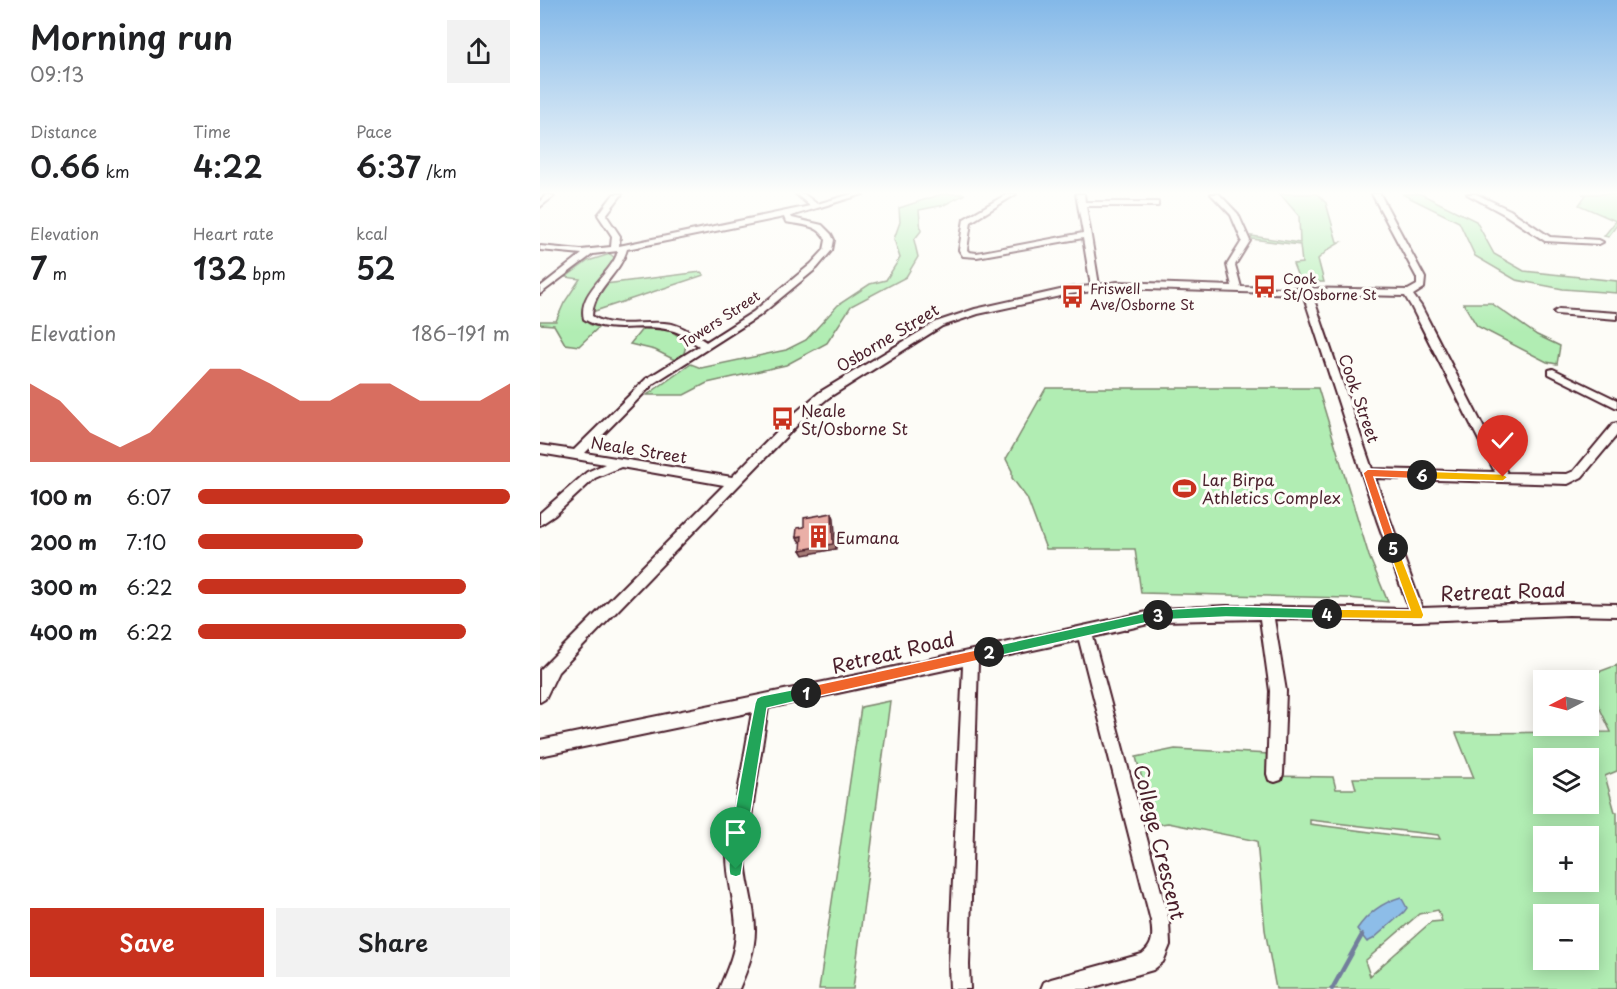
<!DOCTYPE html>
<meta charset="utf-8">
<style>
:root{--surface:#fff;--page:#f2f2f2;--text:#202124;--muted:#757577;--accent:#c8321e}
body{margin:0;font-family:"Playpen Sans",sans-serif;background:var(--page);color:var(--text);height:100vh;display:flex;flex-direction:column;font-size:22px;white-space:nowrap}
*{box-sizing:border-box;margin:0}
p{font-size:20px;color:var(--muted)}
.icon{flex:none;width:33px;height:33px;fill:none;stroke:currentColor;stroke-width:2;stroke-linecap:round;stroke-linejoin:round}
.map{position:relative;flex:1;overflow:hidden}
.sheet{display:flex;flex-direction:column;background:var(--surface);width:540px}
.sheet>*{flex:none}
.needle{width:39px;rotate:264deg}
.tools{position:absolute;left:993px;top:670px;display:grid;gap:12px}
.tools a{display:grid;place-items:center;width:66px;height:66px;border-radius:0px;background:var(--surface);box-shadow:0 3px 15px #0003;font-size:30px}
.pin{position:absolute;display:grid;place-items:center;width:51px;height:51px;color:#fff;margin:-62px -26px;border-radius:50% 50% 50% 0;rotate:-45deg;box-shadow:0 0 6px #0007}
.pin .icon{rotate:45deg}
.km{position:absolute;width:30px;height:30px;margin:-15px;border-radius:50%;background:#222;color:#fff;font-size:16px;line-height:30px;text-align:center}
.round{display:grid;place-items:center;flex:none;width:63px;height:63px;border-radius:0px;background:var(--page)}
.headline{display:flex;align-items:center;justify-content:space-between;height:102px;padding:0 30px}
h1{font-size:33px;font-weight:600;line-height:45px}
.metrics{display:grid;grid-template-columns:repeat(3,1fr);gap:9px;height:102px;padding:6px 30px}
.metrics div{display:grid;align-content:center}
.metrics b{font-size:30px;font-weight:600}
.metrics small{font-size:16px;font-weight:400}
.metrics p{font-size:16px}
.chart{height:168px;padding:12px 30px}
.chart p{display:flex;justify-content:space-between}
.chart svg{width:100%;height:108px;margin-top:6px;fill:var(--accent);opacity:.7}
.button{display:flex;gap:12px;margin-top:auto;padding:12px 30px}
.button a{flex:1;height:69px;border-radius:0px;background:var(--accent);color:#fff;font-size:24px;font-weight:600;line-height:69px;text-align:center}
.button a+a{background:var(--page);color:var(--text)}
ul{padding:0 30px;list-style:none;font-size:20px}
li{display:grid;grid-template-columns:96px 72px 1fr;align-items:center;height:45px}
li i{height:15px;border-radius:8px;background:var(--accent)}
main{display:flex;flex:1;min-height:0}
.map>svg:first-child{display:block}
.green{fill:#b1edb3;stroke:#7e866f;stroke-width:1.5;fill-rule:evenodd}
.water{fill:#8dbde8;stroke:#727e9c;stroke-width:1.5}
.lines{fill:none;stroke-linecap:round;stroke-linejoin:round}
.stream{stroke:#727e9c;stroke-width:4.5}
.minor-casing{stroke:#4a1f2b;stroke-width:4}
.minor{fill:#fdfcf7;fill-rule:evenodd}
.shaded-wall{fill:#a47a75;stroke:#4a1f2b;stroke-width:1.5}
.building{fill:#eaafa7;stroke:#4a1f2b;stroke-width:1.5}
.split-1{fill:#22a559;stroke:#fff;stroke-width:1.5}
.split-2{fill:#f0652b;stroke:#fff;stroke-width:1.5}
.split-3{fill:#22a559;stroke:#fff;stroke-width:1.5}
.split-4{fill:#22a559;stroke:#fff;stroke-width:1.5}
.split-5{fill:#f5b400;stroke:#fff;stroke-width:1.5}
.split-6{fill:#f0652b;stroke:#fff;stroke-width:1.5}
.split-7{fill:#f5b400;stroke:#fff;stroke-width:1.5}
.labels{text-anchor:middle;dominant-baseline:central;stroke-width:6;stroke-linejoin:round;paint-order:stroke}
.far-poi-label{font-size:14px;fill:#4a1f2b;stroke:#fdfcf7;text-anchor:start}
.far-street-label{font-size:14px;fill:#4a1f2b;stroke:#fdfcf7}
.street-label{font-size:16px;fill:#4a1f2b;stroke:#fdfcf7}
.poi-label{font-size:16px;fill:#4a1f2b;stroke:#fdfcf7;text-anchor:start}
.near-street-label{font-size:20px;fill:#4a1f2b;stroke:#fdfcf7}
</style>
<main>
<section class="sheet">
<div class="headline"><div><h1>Morning run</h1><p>09:13</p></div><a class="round"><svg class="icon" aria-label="share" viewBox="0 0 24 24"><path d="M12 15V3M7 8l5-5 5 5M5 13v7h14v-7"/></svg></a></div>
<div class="metrics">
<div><p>Distance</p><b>0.66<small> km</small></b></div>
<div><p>Time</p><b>4:22</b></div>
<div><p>Pace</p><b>6:37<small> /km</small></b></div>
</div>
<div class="metrics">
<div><p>Elevation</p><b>7<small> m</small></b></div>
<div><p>Heart rate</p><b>132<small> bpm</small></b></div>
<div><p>kcal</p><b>52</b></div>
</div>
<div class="chart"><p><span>Elevation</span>186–191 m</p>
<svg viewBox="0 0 160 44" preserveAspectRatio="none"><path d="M0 44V12L10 19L20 32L30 38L40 32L50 19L60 6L70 6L80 12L90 19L100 19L110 12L120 12L130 19L140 19L150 19L160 12V44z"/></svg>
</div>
<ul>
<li><b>100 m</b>6:07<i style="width:100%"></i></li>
<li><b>200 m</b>7:10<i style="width:53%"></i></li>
<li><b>300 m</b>6:22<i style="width:86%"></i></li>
<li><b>400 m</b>6:22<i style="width:86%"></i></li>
</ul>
<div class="button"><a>Save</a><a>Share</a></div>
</section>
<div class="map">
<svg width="1077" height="989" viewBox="0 0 1077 989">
<rect width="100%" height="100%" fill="#fdfcf7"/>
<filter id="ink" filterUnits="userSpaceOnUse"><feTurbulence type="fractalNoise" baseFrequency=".0167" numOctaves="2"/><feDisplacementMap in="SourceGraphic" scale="12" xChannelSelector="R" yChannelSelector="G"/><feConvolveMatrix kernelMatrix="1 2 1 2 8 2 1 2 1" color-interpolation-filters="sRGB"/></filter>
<g filter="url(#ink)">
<path class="green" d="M402,194H425L404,205L379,210L381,231L374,240L378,257L366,277L311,306L287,343L246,365L167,383L144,395H107L151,364L161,368L246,350L266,340L298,305L330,284L346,280L360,258L354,239L360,222L359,208Z
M740,194H777L786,203L797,242H801L789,249L778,259L784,282H760L753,264L762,263L760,245L712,239L711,236L760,243L759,216Z
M862,194H881L936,221L954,254L984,271L1077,281V293L1023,289L976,280L935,256L919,222Z
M1042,194H1077V225L1068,237L1064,236L1076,221L1039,205L1046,195Z
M70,254L75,258C65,275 17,320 59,327L39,346L25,344L14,325L0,324V321H16L24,303L40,279L26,277L48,261Z
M161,272L164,275L52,312L57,296L65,284Z
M923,303H951L997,335L1020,346L1017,364L1007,362L937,326Z
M103,328L128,329L147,342L144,353L135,360L115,350L90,344Z
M506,388H778L829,556L848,602L808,598L601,593L595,549H506L487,498L472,478V471L466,459Z
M1077,665V771L1065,776L1075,812H1077V989H736L725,930L717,841L628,823L615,825L596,757L635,749L729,754L728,776L793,777L796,789H816L813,778H934L916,733L1071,732L1045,677ZM1004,759H1048V804H1004ZM770,820L898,835L900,839L861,836L770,824ZM1004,837H1048V882H1004ZM898,910L902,921L891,922L830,976L825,961L879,914ZM1004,915H1048V960H1004Z
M350,701L313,989H279L321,707Z"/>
<path class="water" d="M861,897L867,908L864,912L833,939L827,942L817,929C828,913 841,903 861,897Z"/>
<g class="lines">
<path class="stream" d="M792,989L822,935"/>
<defs>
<path id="minor" d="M7,194L14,196L0,207V201Z
M74,194H82L66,215L80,236L79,246L270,206L256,194H264L277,204L312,194H323L251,216L252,218L282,225L291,234L294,240L292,250L277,268L219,316L114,383L45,453L192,477L254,414L280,392L396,322L435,309L529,288L551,286L543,238L437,257L423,256L419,250L424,219L467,194H476L431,222L427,250L429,252L437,253L543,233L536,194H544L545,202H618V206H546L559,285L577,282L692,286L687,265L702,241L691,215L671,194H679L698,214L710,241L695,265L701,287L868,290L877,285V278L832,194H840L885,278L884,288L873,295L881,306L967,473L1027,474L1034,471L1073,424L1077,423V435L1042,477L1028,484L835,478L882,608L1029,603L1077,604V616L1029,615L878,621L734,619L746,691L743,774L741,780L735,782L729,780L727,774L730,691L720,619L621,621L553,637L629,921L630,945L623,962L613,970L547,989H501L504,982L511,979L602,954C614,945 613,935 611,921L539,640L438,662L429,965L430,989H410L409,965L423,666L228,708L205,855C205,880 215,905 215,930C215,951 207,970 199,989H179C187,970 196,951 196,930C196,905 187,881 187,855L212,712L0,756V740L327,673L621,609L686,606L869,609L837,520L763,294L577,288L529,294L438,314L402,326L288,398L262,420L18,672L5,699L0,702V670L184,485L81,467L55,478L15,515L0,525V513L47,472L65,464L0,453V445L34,450L106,379L159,346C150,340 141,332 130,330C101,322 71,336 44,319C37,292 72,274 78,251L53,254L0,294V287L42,254L0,250V246L41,250L71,247L72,236L58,215ZM244,217L246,222C261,225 279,224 286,240L284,250L271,264L213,312L166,342C155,335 144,327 132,324C105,319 75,331 52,316C53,288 80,275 87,249ZM772,294L865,296L871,306L955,472L832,469Z
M927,194H936L970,210L1010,237L1059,240L1063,242L1059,244L1005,241L964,214Z
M1019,309L1077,313V319L1016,314L1014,312Z
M1013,369L1077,400V408L1009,374V370Z"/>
</defs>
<use href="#minor" class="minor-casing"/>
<use href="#minor" class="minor"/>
</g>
<path class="shaded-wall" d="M292,513L294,518L296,549L264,555L261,550Z
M262,536L265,540L260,542L256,537Z"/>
<path class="building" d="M292,513L293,544L261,550L262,536L256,537L257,528L264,527V518Z"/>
</g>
<linearGradient id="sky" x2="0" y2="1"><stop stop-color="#83b8e8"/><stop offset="0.58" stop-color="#fefefb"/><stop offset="1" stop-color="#fefefb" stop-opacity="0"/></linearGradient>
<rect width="1077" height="332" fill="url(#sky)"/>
<path class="split-1" d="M266,687L270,689L272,693L270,698L227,708L201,875L196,877L190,875C183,857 210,730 215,703L217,698L221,696Z"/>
<path class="split-2" d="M449,647L455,652L449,658L266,699L260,693L266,687Z"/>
<path class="split-3" d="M618,610L624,615L618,620L449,658L444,652L449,647Z"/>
<path class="split-4" d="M686,606L787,609L793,614L787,619L686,617L618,620L613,615L618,610Z"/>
<path class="split-5" d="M853,544L858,548L884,615L882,619L783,618L782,614L787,609L870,610L848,548Z"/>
<path class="split-6" d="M828,469L882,471L887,475L882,479L834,477L858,548L853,552L848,548L823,473Z"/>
<path class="split-7" d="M882,471L963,474L968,477L963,481L882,479L877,475Z"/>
<defs>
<symbol id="bus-bare" viewBox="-9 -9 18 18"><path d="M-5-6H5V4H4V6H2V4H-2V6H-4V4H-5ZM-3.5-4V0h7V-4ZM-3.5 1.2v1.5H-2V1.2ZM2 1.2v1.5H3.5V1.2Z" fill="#c8321e" stroke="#fdfcf7" stroke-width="2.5" paint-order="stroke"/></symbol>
<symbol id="stadium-bare" viewBox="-9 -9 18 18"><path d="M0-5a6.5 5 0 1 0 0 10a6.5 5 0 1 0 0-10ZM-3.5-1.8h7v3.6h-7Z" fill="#c8321e" stroke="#fdfcf7" stroke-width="2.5" paint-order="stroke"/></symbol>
<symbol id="building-bare" viewBox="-9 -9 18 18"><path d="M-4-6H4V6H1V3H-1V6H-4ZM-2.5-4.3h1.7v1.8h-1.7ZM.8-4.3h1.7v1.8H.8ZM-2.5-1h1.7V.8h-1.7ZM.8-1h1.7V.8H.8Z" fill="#c8321e" stroke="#fdfcf7" stroke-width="2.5" paint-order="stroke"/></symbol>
</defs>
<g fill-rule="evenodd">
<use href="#bus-bare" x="708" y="270" width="33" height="33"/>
<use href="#bus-bare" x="516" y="280" width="33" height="33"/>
<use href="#bus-bare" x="226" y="402" width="33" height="33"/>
<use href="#stadium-bare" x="628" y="472" width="33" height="33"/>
<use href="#building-bare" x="262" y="520" width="33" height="33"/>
</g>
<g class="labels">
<g class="far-poi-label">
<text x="743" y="278">Cook<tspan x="743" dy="16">St/Osborne St</tspan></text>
<text x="550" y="288">Friswell<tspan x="550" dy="16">Ave/Osborne St</tspan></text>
</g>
<g class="far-street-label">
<text transform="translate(180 319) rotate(-33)">Towers Street</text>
</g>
<g class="street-label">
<text transform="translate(347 337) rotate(-31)">Osborne Street</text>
<text transform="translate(820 398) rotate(71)">Cook Street</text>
<text transform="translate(99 449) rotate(9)">Neale Street</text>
</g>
<g class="poi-label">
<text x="261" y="410">Neale<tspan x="261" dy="18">St/Osborne St</tspan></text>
<text x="662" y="479">Lar Birpa<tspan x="662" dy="18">Athletics Complex</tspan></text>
<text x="296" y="537">Eumana</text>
</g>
<g class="near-street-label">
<text transform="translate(963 591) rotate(-2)">Retreat Road</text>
<text transform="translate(353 652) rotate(-13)">Retreat Road</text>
<text transform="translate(620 842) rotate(76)">College Crescent</text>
</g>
</g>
</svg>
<div class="tools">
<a><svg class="needle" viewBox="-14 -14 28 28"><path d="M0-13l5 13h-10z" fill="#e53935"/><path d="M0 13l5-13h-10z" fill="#757577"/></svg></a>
<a><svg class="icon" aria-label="layers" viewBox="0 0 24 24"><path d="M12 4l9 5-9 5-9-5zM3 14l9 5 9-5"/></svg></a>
<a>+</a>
<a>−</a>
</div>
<div class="pin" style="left:196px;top:869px;background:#1e9e55"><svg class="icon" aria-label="arrive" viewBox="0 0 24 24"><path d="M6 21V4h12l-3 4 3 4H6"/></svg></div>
<div class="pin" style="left:963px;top:477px;background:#d93025"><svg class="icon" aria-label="check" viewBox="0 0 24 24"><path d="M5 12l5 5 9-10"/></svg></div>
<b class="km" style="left:266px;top:693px">1</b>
<b class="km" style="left:449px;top:652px">2</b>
<b class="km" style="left:618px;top:615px">3</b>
<b class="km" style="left:787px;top:614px">4</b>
<b class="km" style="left:853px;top:548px">5</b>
<b class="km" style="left:882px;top:475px">6</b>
</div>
</main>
